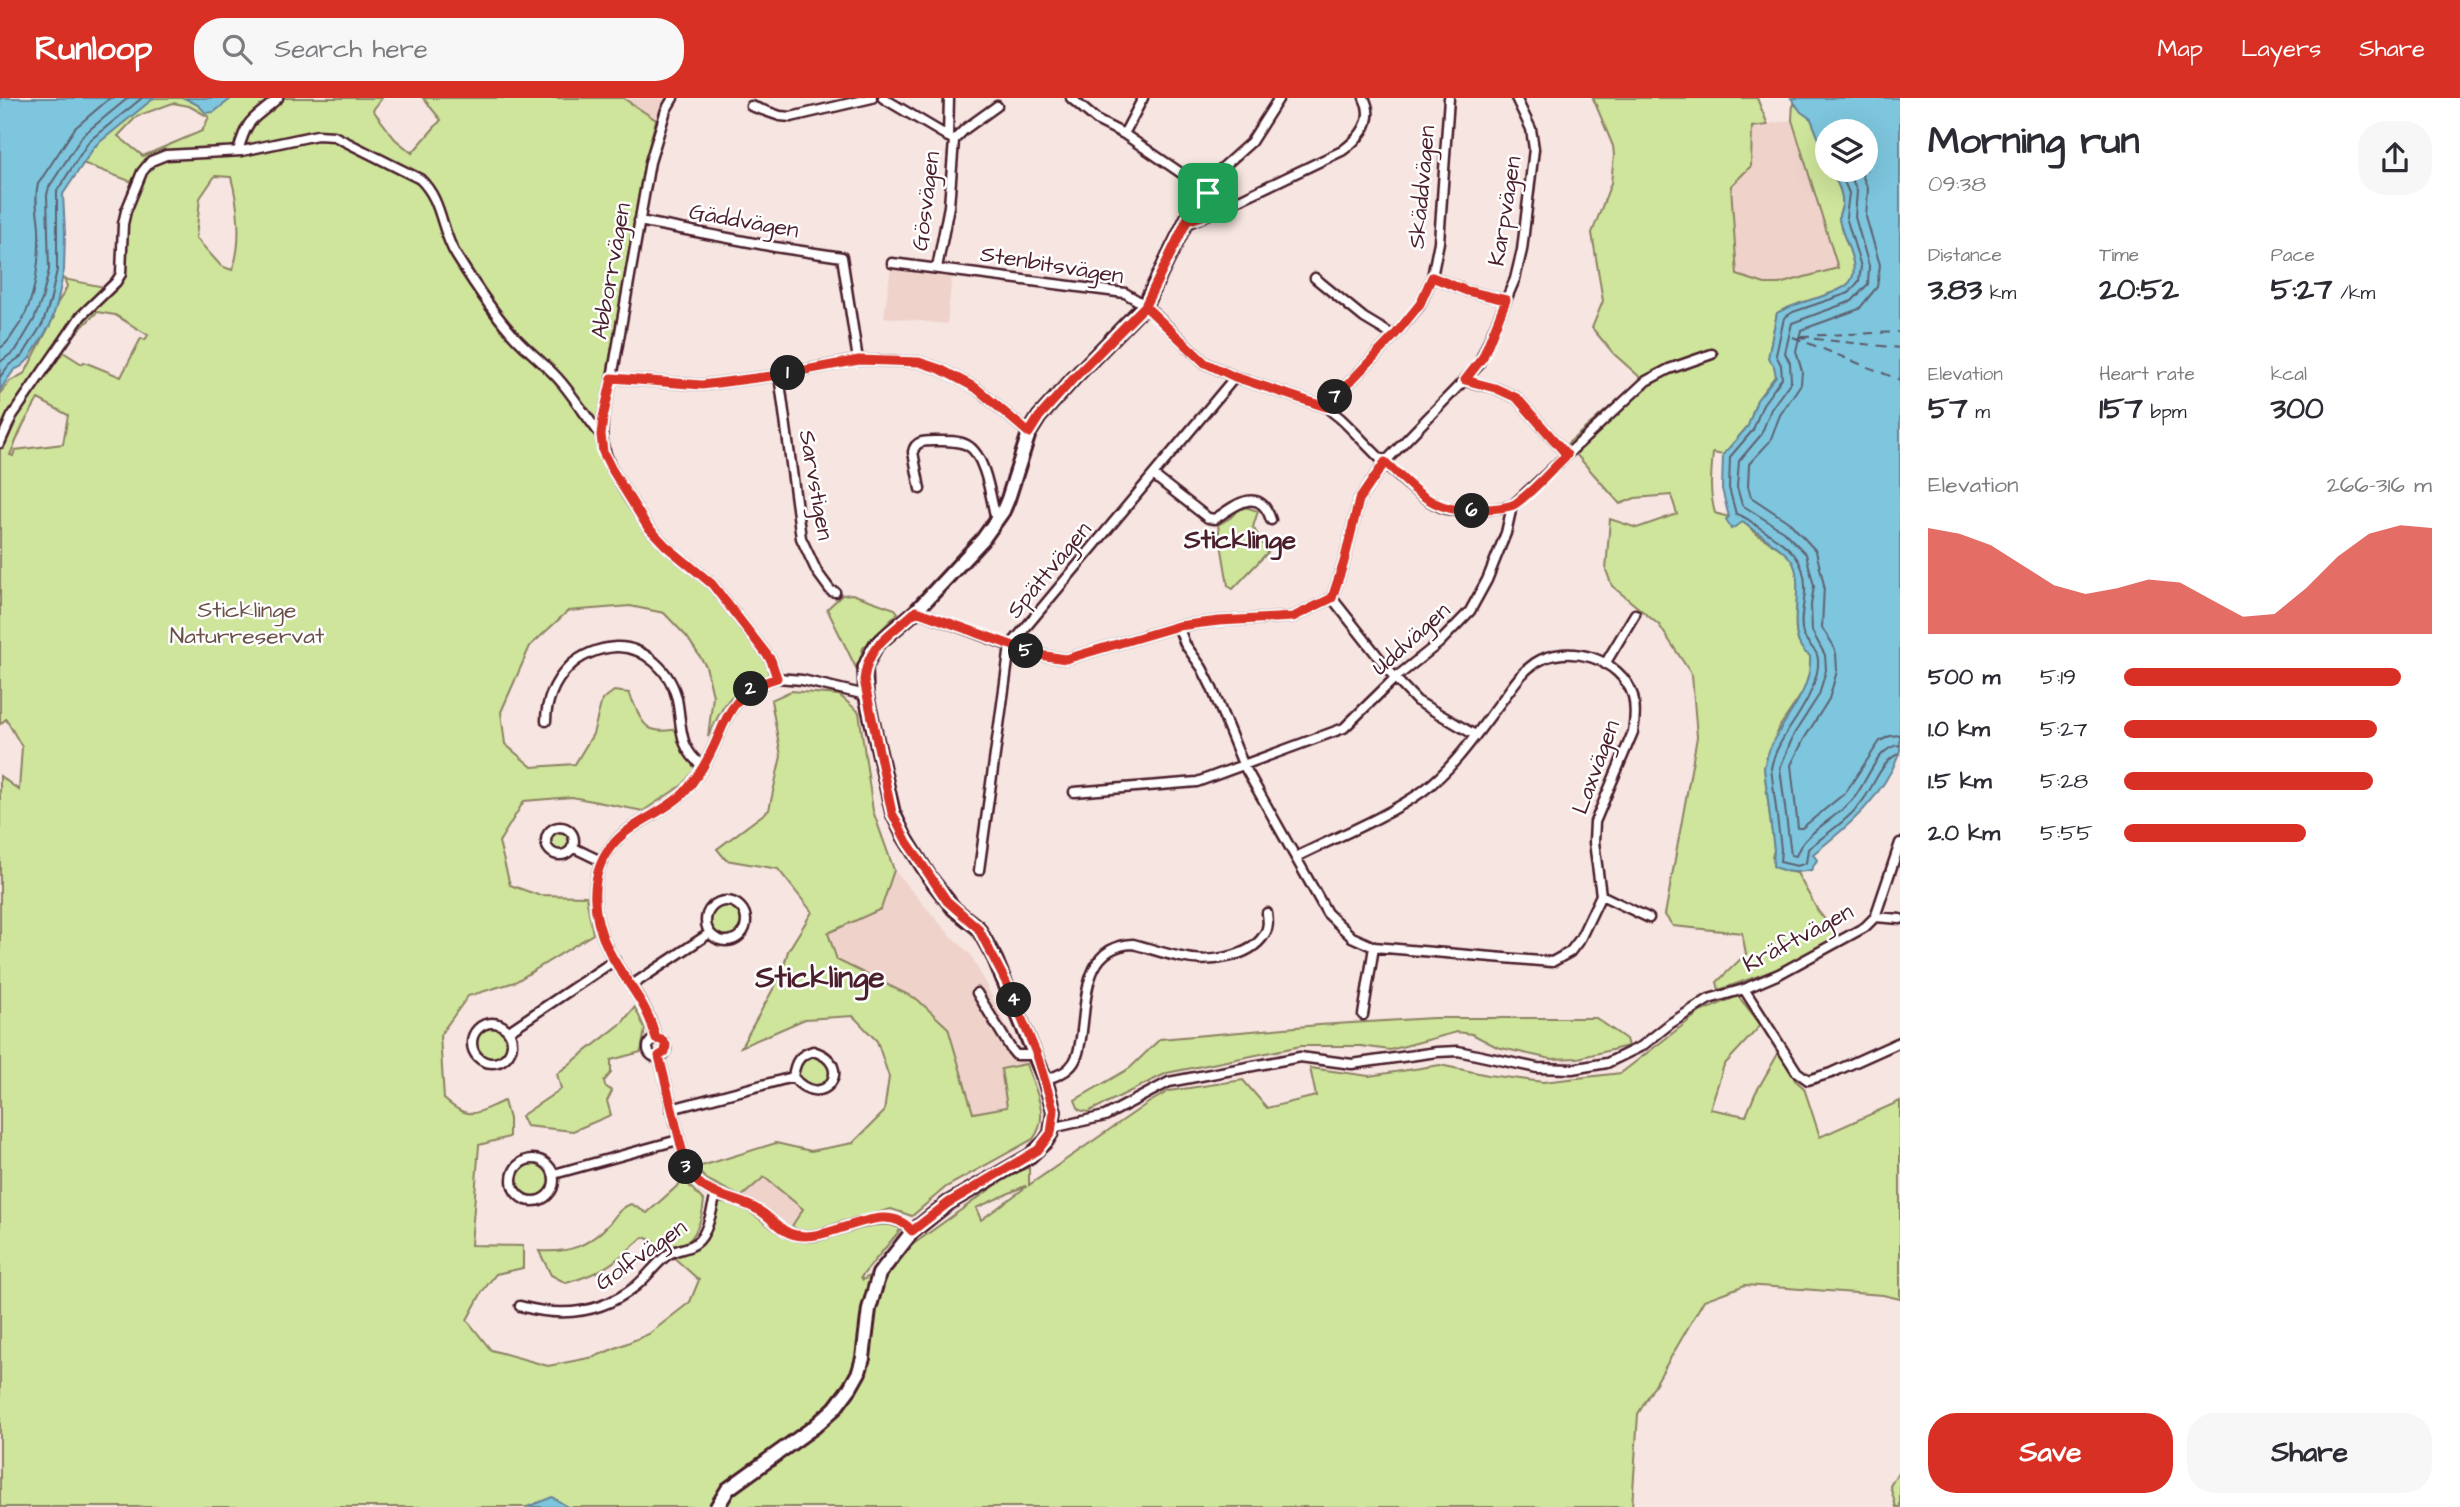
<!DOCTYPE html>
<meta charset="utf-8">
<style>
:root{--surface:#fff;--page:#f7f7f7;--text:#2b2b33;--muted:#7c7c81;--accent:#d93025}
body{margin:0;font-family:"Architects Daughter",sans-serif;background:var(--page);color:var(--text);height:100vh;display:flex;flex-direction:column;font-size:26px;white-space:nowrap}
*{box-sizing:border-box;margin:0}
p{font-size:23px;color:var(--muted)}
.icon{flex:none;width:38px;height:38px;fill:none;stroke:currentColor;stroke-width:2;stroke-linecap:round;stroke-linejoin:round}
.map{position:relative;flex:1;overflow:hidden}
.side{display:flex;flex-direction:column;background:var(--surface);width:560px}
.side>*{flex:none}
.buttons{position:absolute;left:1815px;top:21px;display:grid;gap:14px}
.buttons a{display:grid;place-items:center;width:63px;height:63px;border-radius:50%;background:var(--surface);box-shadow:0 7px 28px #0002;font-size:35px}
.pin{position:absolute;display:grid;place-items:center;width:60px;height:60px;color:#fff;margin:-30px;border-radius:14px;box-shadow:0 4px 10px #0006}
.km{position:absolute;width:35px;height:35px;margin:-18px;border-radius:50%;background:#222;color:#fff;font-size:19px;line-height:35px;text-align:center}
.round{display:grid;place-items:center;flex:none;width:74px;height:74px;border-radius:28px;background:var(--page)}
.overview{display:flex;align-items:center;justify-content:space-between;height:119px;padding:0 28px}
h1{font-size:38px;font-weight:800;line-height:52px}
.metrics{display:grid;grid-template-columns:repeat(3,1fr);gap:10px;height:119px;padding:7px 28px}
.metrics div{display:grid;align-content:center}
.metrics b{font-size:30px;font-weight:800}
.metrics small{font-size:19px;font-weight:400}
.metrics p{font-size:19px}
.chart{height:196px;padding:14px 28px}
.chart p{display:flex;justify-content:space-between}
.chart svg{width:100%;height:126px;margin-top:7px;fill:var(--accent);opacity:.7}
.action{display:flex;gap:14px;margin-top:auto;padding:14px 28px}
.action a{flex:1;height:80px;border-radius:28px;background:var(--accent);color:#fff;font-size:28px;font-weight:800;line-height:80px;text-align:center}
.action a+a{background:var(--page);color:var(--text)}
ul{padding:0 28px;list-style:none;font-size:23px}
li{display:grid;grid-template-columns:112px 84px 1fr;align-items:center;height:52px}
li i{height:18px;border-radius:9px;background:var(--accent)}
header{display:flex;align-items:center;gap:42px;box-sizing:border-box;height:98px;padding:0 35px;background:var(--accent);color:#fff}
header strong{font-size:33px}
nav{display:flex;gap:38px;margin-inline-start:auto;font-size:24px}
.search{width:490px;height:63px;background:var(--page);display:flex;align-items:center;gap:18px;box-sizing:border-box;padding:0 24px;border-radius:28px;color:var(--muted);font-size:26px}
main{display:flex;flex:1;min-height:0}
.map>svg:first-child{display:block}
.built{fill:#efd3ca}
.green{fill:#cee59b;stroke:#8c8263;stroke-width:2;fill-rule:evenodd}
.water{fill:#7dc6dd;stroke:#698396;stroke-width:2}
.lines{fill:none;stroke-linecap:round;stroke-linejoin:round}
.shore{stroke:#5e6272;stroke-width:2}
.ferry{stroke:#5c5969;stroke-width:2;stroke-dasharray:9 7;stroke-linecap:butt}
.street-casing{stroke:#4a1f2b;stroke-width:13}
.secondary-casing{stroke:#4a1f2b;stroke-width:18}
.street{stroke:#fff;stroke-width:8}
.secondary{stroke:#fff;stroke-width:12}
.route-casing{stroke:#fff;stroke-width:14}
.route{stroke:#d93025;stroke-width:9}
.labels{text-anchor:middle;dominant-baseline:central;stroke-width:5;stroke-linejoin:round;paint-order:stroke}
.street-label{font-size:23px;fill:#4a1f2b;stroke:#fff}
.park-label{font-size:23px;fill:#6b5047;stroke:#fff}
.quarter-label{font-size:26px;font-weight:bold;fill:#4a1f2b;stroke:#fff}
.district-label{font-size:30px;font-weight:bold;fill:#4a1f2b;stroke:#fff}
</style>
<header>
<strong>Runloop</strong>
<div class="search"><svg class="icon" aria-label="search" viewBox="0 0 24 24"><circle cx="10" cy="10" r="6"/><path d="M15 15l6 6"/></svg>Search here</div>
<nav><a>Map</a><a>Layers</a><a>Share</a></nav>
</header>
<main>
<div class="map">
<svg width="1900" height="1409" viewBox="0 0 1900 1409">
<rect width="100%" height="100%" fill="#f6e5e0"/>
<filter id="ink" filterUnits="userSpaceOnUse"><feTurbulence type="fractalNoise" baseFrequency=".0143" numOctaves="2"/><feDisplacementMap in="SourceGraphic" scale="14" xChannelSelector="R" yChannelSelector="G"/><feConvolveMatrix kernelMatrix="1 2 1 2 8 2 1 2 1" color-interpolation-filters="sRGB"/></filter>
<g filter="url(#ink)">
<path class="built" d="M623,0H668L656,22Z
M1792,22L1838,171L1779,186H1765L1737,178L1731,88L1751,68L1752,29Z
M891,168L952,177L947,226L884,219Z
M894,772L948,835L971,857L1026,966L1001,971L1007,1010L973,1015L948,930L917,901L837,862L828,835L881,811Z
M764,1079L804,1111L792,1128L757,1105L741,1099Z"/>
<path class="green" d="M150,0H382L373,12L395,41L412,55L441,22L423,0H623L656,22L644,67L596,339C607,382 633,423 666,453C680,466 698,476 712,491C732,513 750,539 767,564L769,577C731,591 725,603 708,639L713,598L706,568L687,539L664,515L630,508L568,513L530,548L501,614L505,646L532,669L575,666L593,636L602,602L614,593L629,595C643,624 642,638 678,631L682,651L695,671L684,686L643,713L572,699L524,703L499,744L510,787L538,797L586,798L593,836L515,884L468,898L440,937L444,1001C470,1024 475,1015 504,1003L509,1021V1039L479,1047L471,1147L523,1148V1170L496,1176L482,1194L467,1222L491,1252L548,1268L594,1259L649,1236L690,1204L699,1182L672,1158L692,1151L718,1105C752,1104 768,1135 795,1142C829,1151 862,1117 896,1126L901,1131L861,1179L863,1182L1010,1077L1029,1069V1087L1148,1005L1169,993L1243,982L1267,1010L1316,998L1310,970L1369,978L1440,967L1488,977L1543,984L1621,975L1700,914L1738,898L1761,927L1724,967L1710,1011L1746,1018L1755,996L1779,954L1795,982L1804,990L1820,1039L1900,1003V1201L1883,1197L1745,1187L1704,1202L1638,1316L1632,1409H0V678L19,692L22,649L6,621L0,626V295L10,283L25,275L54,219L52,215C56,204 64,198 67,188L64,181L104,189L118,173L120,130L135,85L80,64L92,50L96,48L97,41ZM173,5L189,8L209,19L202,33L143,58L118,38L137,18ZM215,78L231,79C238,105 243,146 232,172L221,168L196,140L200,100ZM97,214L115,217L148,237L145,242L141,240L121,279L84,264L82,266L63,254L76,235ZM38,301L68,317L63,346L15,352L13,358L10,357L23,327ZM1025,1088L1026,1089L981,1122L976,1110Z
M1593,0H1757L1768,27L1752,29L1751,68L1731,88L1737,177L1765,186H1779L1838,170L1792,22L1793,5L1811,21L1827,61V72H1831C1836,83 1844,95 1842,108C1841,112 1839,115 1839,119C1839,137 1865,170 1848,186C1835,198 1797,203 1777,215L1770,249L1776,277L1757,302L1748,328L1723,357L1713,355C1711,376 1709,394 1715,415C1723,418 1733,419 1741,423C1748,427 1752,433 1758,437C1770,445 1785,451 1793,464C1807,490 1781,540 1810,558L1811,570L1805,591L1780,628L1764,670L1774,752L1772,759L1785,773L1797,775L1818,813L1839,839L1783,869L1719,892L1717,884L1746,856L1742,835L1673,828L1665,817L1697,639L1692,577L1659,527L1612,488L1606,472L1610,421L1637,430L1677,416L1671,397L1635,400L1620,406L1567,346L1642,281L1614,256L1592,230L1603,203L1592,135L1611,85L1614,57L1613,48Z
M1242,408L1258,413L1253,429L1268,454L1233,491L1228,488L1218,427L1230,420Z
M852,496L895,511L898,515L863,550L857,572L827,511L842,497Z
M791,593L839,597L859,614L873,713L894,772L881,811L828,835L837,862L917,901L948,930L973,1015L1007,1009L1001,971L1026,966C1035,992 1051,1017 1033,1041L946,1089L912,1118L891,1111L840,1124L817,1133L801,1134L792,1128L803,1111L764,1079L741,1099L706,1081L695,1070L776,1045L811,1053L853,1045L884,1014L889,979L877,943L853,918L805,921L741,949L782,875L788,853L812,814L778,771L726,762L717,751L769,712L781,658L771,602Z
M549 744a10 10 0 1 1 20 0a10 10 0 1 1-20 0Z
M710 824a16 16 0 1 1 32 0a16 16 0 1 1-32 0Z
M635,909L645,931L641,954L611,962V975L604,983L605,988L612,993L607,1003L611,1017L573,1033L526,1028L521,1018L561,991L557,976L622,925Z
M1433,920H1596L1626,941L1628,948L1578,960L1551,961L1497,949L1472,936L1457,934L1390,952L1361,948H1301L1167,975L1088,1014L1079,1012L1075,1002L1130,970L1160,941L1319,927Z
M475 945a16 16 0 1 1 32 0a16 16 0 1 1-32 0Z
M798 974a16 16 0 1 1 32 0a16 16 0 1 1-32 0Z
M517 1082a17 17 0 1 1 34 0a17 17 0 1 1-34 0Z
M684,1082L704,1103C702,1122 694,1151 670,1150C662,1149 651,1141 643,1139C615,1164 603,1175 566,1185L551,1177L539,1153C570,1155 589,1148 610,1125C616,1117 621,1109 631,1106L647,1115Z
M1900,1371V1409H1896L1890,1388Z"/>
<path class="water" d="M0,0H154L95,48L63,96L65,135L64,172L57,206L50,227L29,261L22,268L14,272L0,292Z
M184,0H232L214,14L206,15L198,7Z
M1791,0H1900V654C1882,700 1850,727 1813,756L1817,762L1811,772C1797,775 1786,775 1773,768L1774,752L1764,670C1771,629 1813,601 1810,558C1782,541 1806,491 1793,465C1786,451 1756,435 1743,424L1731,431L1726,421L1729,419L1722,391L1723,357L1748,328L1757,302L1776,278L1774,268L1768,260L1777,215C1797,203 1835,198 1848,186C1865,170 1839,137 1839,119C1839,115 1841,112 1842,108C1844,95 1836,83 1831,72H1866V33H1827V61L1811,21L1801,14Z
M552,1399L568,1409H527Z"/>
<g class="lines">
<path class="shore" d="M1839,72L1849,95L1846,119L1861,169L1859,183L1849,195L1793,214L1784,220L1776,257L1781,267L1782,280L1763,306L1753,332L1730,359L1729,390L1736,416C1750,420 1751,425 1763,432C1787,447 1807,460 1805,494C1804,507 1799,523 1803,536C1806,543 1811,548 1815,553C1822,563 1816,580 1812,590C1803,618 1777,639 1771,670L1781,751L1780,764L1797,768L1806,765L1808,751C1828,734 1851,721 1866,698C1874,686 1885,658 1900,656
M1848,72L1857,93L1855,119L1869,168L1868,186L1852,203L1792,225L1785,255L1790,265L1791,283L1771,311L1761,337L1739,363L1737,389L1742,407L1783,433L1806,456L1814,488L1811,507L1812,533L1825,557L1826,572L1819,597L1794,636L1780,670L1791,757L1796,758C1803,734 1838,720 1854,700C1867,684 1877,648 1900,647
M1860,72L1868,91L1866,119L1880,167L1877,189L1859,211L1801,232L1796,253L1802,273L1801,286L1780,317L1770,343L1749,366L1748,388L1751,399L1790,425L1816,453L1824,487L1822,530L1832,545L1836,555L1837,573L1829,601L1804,641L1791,667L1798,730H1802L1845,695L1880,643L1890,638L1900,637
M0,250C9,245 11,238 17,230C36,204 40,161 39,130C38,116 34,100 38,86L75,30L110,0
M0,264L16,252L34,222L42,201L49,172L47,97L49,89L83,37L128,0
M0,279L9,267L23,257L43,225L50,204L57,172V93L89,43L142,0"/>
<path class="ferry" d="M1801,238L1900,234
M1793,239L1900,282
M1798,239L1900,250"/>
<defs>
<path id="street" d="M673,0L666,12L650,64L612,280L603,320L602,345L611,370L647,428L666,448L712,486L771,562L777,580L802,582L866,597
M883,0L954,42L949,108L937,170
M1071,0L1098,23L1124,36L1200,88L1203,96
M751,8L780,18L791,19L872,0
M1124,36L1143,0
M948,39L949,0
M954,42L965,31L997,8
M238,53C249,16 252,24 278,0
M1208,95L1212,79L1251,44L1279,0
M1217,105L1235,104L1342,53C1360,40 1376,22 1364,0
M639,123L775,149L842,159L858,262
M892,165L1125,195L1145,207L1205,265L1235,279L1326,309L1340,320C1366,344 1415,403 1447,411C1468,416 1491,411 1512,408
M1432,179L1467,193L1506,202
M1315,180L1364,220L1394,238
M779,277L801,440L817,474L831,493L835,494
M612,280L702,287L779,277L858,262L919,264L940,271L976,290L1029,335
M1465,283L1495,290L1517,300L1567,357
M1326,309L1394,238L1420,207L1432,179L1439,144L1449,0
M0,345L12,318L81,218L116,184L121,176L123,126L126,113L142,74L151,63L166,57L242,53L317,37L334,38L420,81C443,103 440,131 456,157C471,181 497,220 516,240C531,256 549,269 562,285C576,302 587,320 601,337
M1153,377L1208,420L1215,421C1235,407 1260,387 1271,422
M920,391L913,354C915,343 924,343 934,343C944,343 957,342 967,347C986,357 991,402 996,422
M1332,500L1395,580L1417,603L1475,637
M916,513L1010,548L1039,557L1066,561L1178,528L1219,523L1293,519L1332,500L1344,464L1359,402L1385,364L1478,268L1515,181L1522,152L1534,51L1531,31L1516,0
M1178,528L1185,546L1202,570L1211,588L1243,666L1327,815L1352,839L1374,849L1552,864L1570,854L1580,841L1601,797L1594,744L1595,724L1633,634C1635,622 1636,610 1633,598C1621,560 1567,544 1535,565C1520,575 1511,591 1500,605C1477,635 1454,670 1423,693C1385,720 1338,738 1296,759
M1605,566L1635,516
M546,623C546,604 554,584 568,570C580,557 599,550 616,549C645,548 671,574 677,601C682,627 678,651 703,668
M1074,694L1197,684L1344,630L1395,580L1439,545L1470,513L1487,482L1506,435L1512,408L1646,283L1669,271L1712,256
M546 743a14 14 0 1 1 28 0a14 14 0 1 1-28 0Z
M572,749L601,763
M979,772L1010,548L1235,279
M1601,797L1649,820
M706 823a20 20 0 1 1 40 0a20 20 0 1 1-40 0Z
M1875,819L1900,821
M632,887L710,835
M1744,891L1797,974L1808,982L1831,975L1900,944
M977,895L1011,951L1016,957H1037
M1363,917L1374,849
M472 945a20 20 0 1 1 40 0a20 20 0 1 1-40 0Z
M509,933L615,862
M656,941C649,904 625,885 609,853C591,818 587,774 615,744C634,723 665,714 684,695C688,690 692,683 697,678C728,636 718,598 777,580
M648 950a9 9 0 1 1 18 0a9 9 0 1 1-18 0Z
M813,953C857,966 823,1016 793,979C795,964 799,957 813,953Z
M659,958L687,1072C710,1103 732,1096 760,1113C772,1120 782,1135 796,1137C832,1145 886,1099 912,1134
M1045,982C1053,979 1063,976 1069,970C1078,962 1079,951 1081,940C1087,902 1083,848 1133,846C1149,850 1165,856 1181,859C1206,865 1249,861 1264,837C1269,830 1268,823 1267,815
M671,1011L793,979
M1052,1030L1105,1018L1169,984L1300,959L1352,966L1437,954L1458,953L1537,970L1572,971L1607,965L1642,948L1671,925L1709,901L1744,891L1779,876L1865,829L1875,819L1900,745
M512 1082a21 21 0 1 1 42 0a21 21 0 1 1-42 0Z
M554,1076L678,1042
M520,1208C562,1220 601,1216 636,1188C647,1179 655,1167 666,1158C673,1152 682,1152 691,1148C708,1142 711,1112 716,1097"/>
<path id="secondary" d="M717,1409L728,1391L814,1329L835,1310L850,1290L859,1274L863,1260L869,1211L879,1176L912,1134L948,1105L1030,1058L1046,1043L1051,1035L1054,1013L1045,982L995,861L978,830L954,811L930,780L904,738L893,715L866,597L865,569L876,547L916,513L983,441L1003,413L1008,401L1029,335L1039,319L1074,280L1145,207L1197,101L1208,95L1214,98L1217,105L1216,110L1187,123"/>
</defs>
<use href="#street" class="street-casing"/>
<use href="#secondary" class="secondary-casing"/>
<use href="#street" class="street"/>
<use href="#secondary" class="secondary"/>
</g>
</g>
<g class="lines" filter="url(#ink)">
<defs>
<path id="route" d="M1208,95L1197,101L1145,208L1074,280L1039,319L1029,335L976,290L940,271L919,264L859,262L779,277L702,287L612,280L603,320L601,337L603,354L611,370L647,428L666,448L712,486L771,562L777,580C718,598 728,636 697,678C693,683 689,690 684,695C665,714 634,723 615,744C587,774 591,818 609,853C625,885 648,904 656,941L662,942L666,947L665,954L659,958L687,1072C710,1103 732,1096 760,1113C772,1120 782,1135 796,1137C833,1145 885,1098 912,1133L948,1105L1038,1052L1051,1035L1054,1013L1037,957L1008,888L978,830L947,803L907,744L892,715L864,582C868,545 891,537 916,513L1039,557L1066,561L1178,528L1219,523L1293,519L1332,500L1344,464L1359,402L1385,364C1419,396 1437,419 1488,411C1497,410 1508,410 1515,406C1534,393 1550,373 1567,357L1517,300L1495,290L1465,282L1483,259L1506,202L1467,193L1432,179L1420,206L1394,238L1326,309L1235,279L1205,265L1145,208L1187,123L1202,118L1216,110L1217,102L1208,95"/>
</defs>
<use href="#route" class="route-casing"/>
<use href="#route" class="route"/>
</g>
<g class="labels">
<g class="street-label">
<text transform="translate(1422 89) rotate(-85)">Skäddvägen</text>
<text transform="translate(926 103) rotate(-83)">Gösvägen</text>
<text transform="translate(1505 113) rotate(-81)">Karpvägen</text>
<text transform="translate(744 123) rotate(10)">Gäddvägen</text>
<text transform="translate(1052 167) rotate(9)">Stenbitsvägen</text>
<text transform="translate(611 173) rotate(-80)">Abborrvägen</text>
<text transform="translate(816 387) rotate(80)">Sarvstigen</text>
<text transform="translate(1049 472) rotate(-50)">Spättvägen</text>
<text transform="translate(1411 541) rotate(-42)">Uddvägen</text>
<text transform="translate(1596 669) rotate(-70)">Laxvägen</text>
<text transform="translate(1798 840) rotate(-28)">Kräftvägen</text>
<text transform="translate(641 1157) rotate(-35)">Golfvägen</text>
</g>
<g class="park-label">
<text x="247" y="512">Sticklinge<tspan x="247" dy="26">Naturreservat</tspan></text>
</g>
<g class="quarter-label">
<text x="1240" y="442">Sticklinge</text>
</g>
<g class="district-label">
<text x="820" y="880">Sticklinge</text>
</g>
</g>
</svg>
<div class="buttons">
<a><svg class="icon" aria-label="layers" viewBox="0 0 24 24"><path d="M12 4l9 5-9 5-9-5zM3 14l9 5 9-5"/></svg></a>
</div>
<div class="pin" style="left:1208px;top:95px;background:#1e9e55"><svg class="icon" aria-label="arrive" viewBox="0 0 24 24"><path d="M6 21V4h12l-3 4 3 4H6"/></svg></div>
<b class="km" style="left:788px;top:275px">1</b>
<b class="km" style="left:751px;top:591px">2</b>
<b class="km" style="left:686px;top:1069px">3</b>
<b class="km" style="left:1014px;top:902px">4</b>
<b class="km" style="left:1026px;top:553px">5</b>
<b class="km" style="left:1472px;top:413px">6</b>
<b class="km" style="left:1335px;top:299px">7</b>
</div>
<section class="side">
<div class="overview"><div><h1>Morning run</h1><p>09:38</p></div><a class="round"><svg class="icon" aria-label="share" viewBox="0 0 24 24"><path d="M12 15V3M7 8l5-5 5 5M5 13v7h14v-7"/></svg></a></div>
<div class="metrics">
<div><p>Distance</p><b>3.83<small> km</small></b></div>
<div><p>Time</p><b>20:52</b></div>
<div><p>Pace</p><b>5:27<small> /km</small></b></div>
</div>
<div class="metrics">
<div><p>Elevation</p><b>57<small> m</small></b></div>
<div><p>Heart rate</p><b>157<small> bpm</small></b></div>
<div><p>kcal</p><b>300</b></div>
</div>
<div class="chart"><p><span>Elevation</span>266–316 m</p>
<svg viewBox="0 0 160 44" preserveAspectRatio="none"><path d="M0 44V7L10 9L20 13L30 20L40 27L50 30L60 28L70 25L80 26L90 32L100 38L110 37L120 28L130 17L140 9L150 6L160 7V44z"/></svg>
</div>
<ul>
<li><b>500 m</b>5:19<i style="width:90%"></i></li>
<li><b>1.0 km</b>5:27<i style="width:82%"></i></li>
<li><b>1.5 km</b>5:28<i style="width:81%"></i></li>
<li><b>2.0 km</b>5:55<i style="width:59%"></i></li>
</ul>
<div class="action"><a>Save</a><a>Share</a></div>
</section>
</main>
